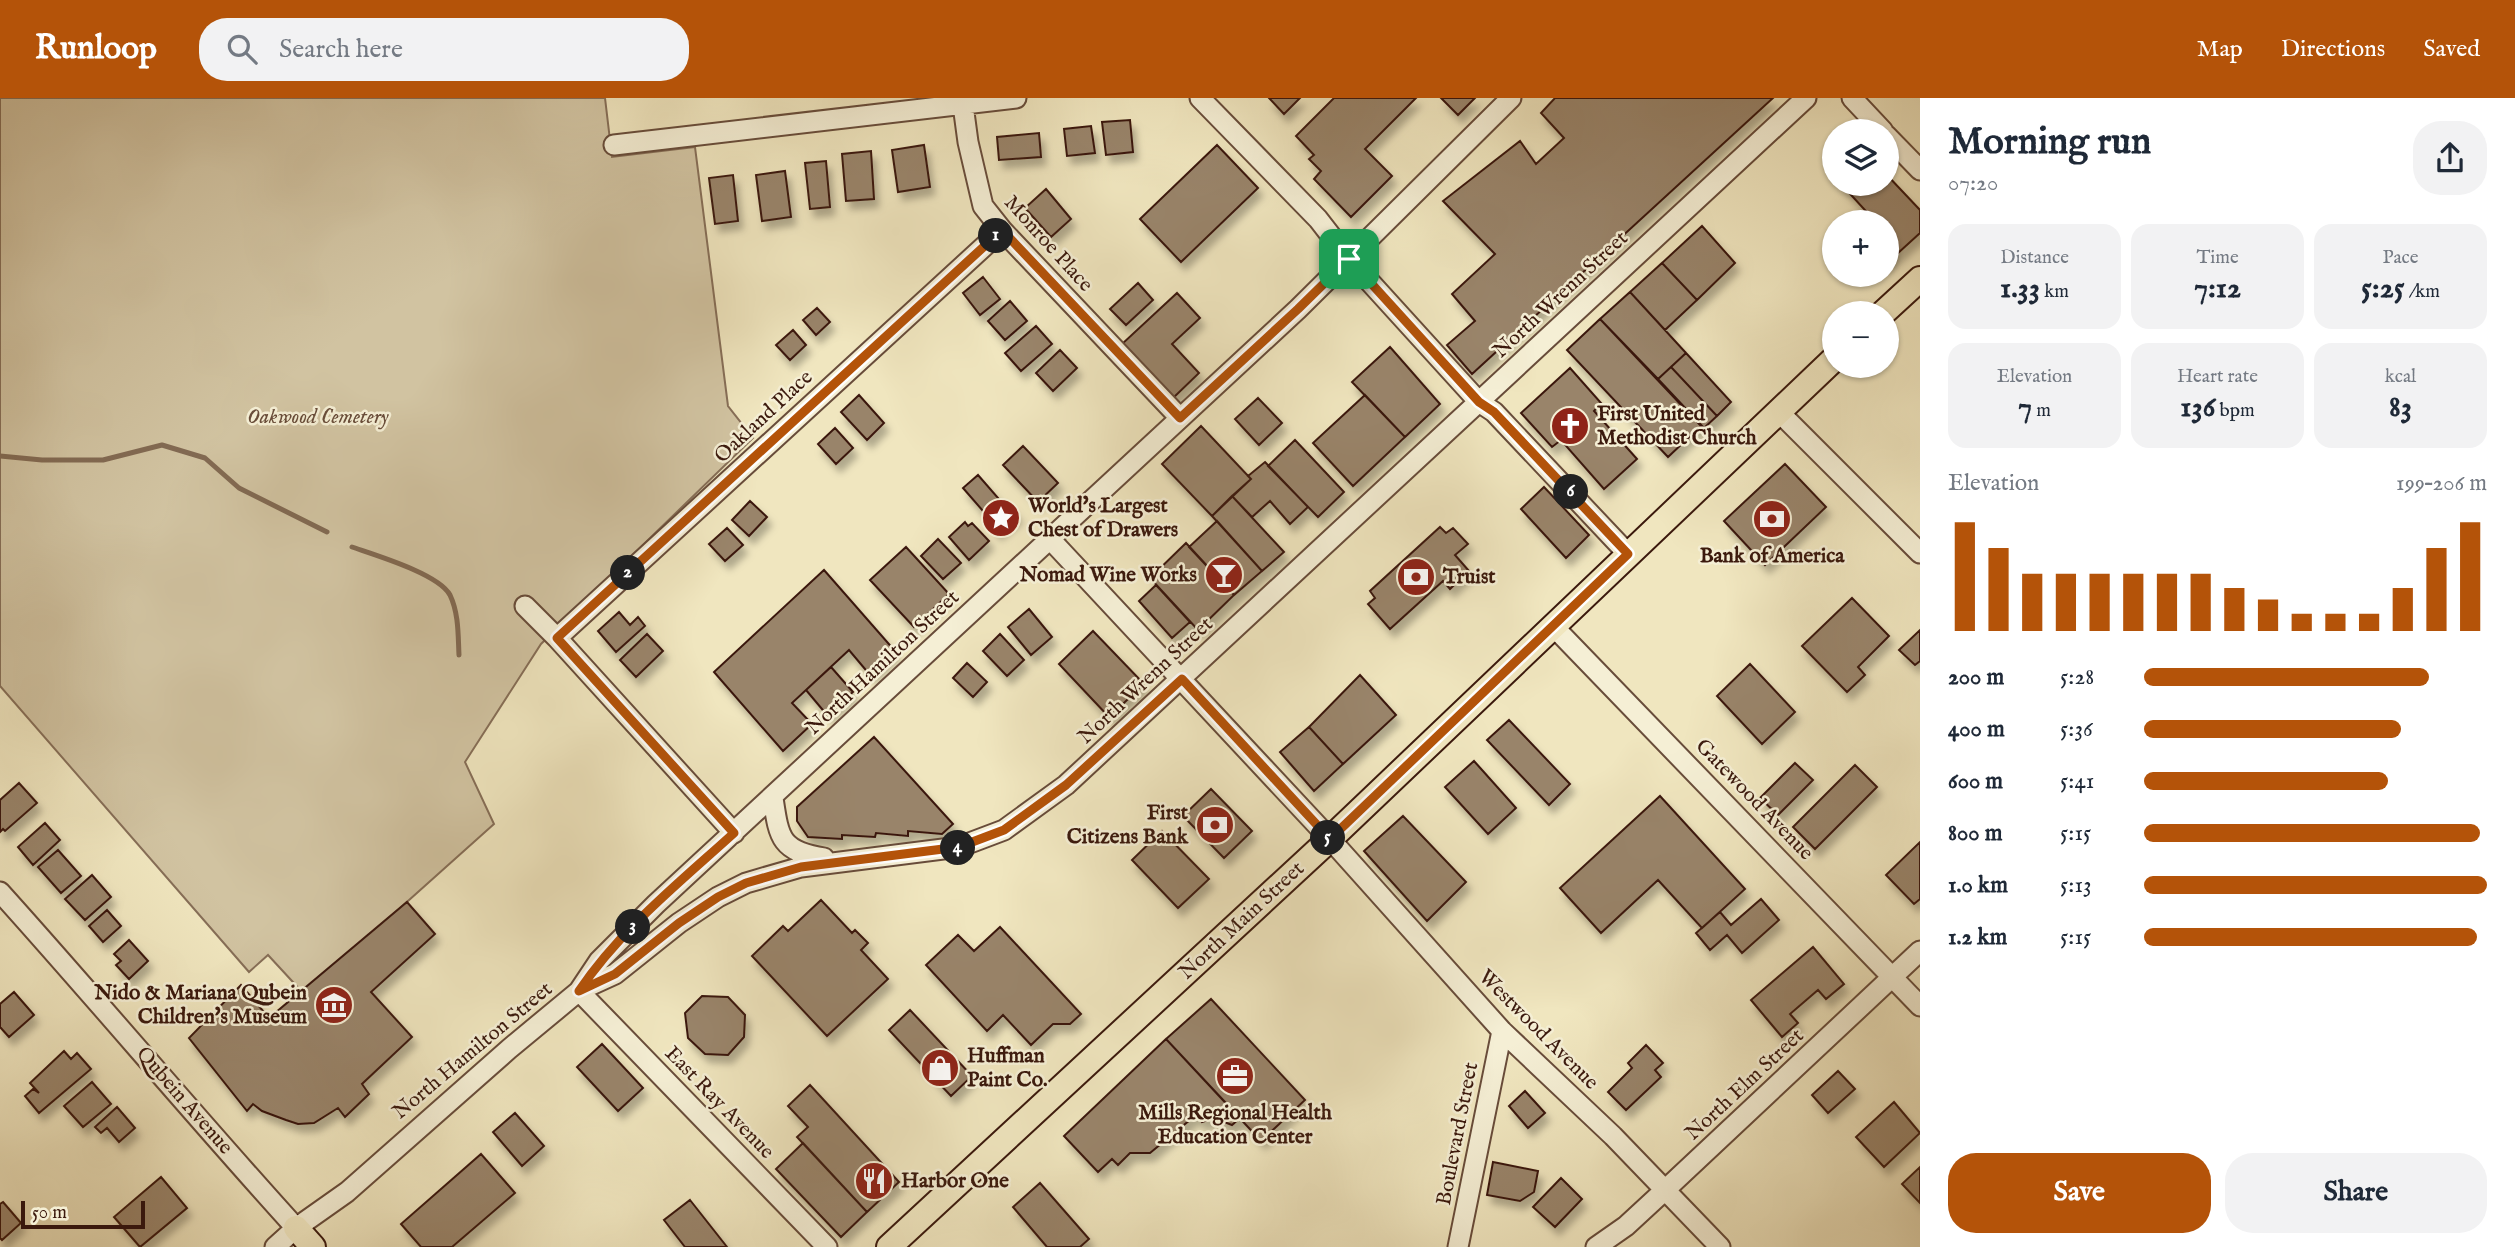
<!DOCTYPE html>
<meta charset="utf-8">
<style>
:root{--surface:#fff;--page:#f2f2f3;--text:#1f2937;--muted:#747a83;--accent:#b45309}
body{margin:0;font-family:"IM FELL English",serif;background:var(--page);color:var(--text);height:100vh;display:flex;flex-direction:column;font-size:26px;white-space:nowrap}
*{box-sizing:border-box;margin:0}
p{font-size:23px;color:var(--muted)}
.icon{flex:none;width:38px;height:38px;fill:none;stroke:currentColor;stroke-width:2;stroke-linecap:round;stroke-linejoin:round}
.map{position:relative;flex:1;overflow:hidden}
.sheet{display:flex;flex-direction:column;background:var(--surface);width:595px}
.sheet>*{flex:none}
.fabs{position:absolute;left:1822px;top:21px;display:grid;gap:14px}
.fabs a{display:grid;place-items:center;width:77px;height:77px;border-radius:50%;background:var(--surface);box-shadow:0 2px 5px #0004;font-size:35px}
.scale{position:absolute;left:21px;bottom:18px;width:124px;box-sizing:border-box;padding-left:7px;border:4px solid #3b190d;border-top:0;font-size:19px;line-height:24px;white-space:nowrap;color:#3b190d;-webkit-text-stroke:5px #f5efd5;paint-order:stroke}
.pin{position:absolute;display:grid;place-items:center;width:60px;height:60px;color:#fff;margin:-30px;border-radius:14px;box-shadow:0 4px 10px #0006}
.km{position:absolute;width:35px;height:35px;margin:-18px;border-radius:50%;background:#222;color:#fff;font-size:19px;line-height:35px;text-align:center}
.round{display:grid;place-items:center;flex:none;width:74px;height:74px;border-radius:28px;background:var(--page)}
.headline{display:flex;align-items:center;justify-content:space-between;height:119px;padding:0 28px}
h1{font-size:38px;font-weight:800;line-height:52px}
.stats{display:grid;grid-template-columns:repeat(3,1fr);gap:10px;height:119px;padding:7px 28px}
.stats div{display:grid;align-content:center;border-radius:18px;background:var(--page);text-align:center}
.stats b{font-size:30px;font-weight:800}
.stats small{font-size:19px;font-weight:400}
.stats p{font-size:19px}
.chart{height:196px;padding:14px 28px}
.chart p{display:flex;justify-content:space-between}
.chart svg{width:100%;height:126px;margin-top:7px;stroke:var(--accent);stroke-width:6}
.cta{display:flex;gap:14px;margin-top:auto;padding:14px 28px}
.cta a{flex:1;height:80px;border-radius:28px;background:var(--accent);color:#fff;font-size:28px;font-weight:800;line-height:80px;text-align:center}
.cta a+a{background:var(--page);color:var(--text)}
ul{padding:0 28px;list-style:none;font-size:23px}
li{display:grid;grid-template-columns:112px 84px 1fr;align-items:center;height:52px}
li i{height:18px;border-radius:9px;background:var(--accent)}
header{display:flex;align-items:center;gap:42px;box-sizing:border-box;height:98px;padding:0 35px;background:var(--accent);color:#fff}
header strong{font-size:33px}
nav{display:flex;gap:38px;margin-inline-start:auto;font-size:24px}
.search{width:490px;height:63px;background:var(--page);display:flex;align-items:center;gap:18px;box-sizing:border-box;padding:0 24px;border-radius:28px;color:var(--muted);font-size:26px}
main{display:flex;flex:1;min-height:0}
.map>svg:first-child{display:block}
.green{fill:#d1c3a1;stroke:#866e57;stroke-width:2}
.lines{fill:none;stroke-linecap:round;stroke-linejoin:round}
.stream{stroke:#826a53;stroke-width:5}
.building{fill:#99846a;stroke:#3b190d;stroke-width:2;filter:url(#shadow)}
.minor-casing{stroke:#684c3a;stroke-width:23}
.major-casing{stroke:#3b190d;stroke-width:28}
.minor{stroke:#f5efd5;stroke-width:19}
.major{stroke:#f0e6bf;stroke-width:24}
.route-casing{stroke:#fff;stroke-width:14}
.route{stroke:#b45309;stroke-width:9}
.labels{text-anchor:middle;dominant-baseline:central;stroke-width:5;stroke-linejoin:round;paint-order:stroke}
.street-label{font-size:21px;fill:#3b190d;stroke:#f5efd5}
.poi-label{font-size:21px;font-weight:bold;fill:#3b190d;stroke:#f5efd5;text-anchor:start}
.park-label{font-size:21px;font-style:italic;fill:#684c39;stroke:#f5efd5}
</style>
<header>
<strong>Runloop</strong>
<div class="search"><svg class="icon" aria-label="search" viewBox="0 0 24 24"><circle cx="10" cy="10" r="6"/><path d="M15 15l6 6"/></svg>Search here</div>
<nav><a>Map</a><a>Directions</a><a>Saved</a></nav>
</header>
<main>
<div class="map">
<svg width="1920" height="1149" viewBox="0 0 1920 1149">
<defs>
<filter id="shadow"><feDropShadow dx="4.5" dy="8" stdDeviation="3.5" flood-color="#0004"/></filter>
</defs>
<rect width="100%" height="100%" fill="#f0e6bf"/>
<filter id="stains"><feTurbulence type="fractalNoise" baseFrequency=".00286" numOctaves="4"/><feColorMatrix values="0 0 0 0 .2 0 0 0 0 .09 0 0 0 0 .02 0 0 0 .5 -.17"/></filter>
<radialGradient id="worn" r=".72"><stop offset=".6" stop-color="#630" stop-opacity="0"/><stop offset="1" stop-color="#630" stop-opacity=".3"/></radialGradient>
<path class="green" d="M0,0H605L612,59L695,49L728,308L753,340L541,546L465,664L494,726L304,896L268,857L249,874L0,588Z"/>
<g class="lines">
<path class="stream" d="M0,358L42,362H103L162,347L205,360L239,390L327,434
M352,449C375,457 439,476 450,497C459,516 458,538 459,557"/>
</g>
<path class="building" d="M1269,0H1300L1284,16Z
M1334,0H1416L1365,51L1392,78L1351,119L1314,81L1321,73L1309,61L1314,57L1296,38Z
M1441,0H1475L1458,17Z
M1555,0H1773L1472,276L1447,247L1475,223L1452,196L1495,156L1443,103L1520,43L1536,66L1564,40L1541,15Z
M1130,22L1133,54L1106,57L1102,24Z
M1091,28L1095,55L1067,58L1064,31Z
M1039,35L1041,59L999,62L997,39Z
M924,47L930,89L898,94L892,52Z
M1217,47L1258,90L1181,164L1140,121Z
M871,53L874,101L846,103L842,56Z
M826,63L830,109L810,111L805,65Z
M785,73L791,119L762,123L756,77Z
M1886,76L1920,112V135L1886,166V124H1874L1875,123L1841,86H1886Z
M733,77L738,123L715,126L709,80Z
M1046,91L1071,121L1051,139L1025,110Z
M1702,128L1735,165L1697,202L1662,165Z
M1662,165L1697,202L1665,232L1630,194Z
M983,179L1000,201L980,217L963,195Z
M1138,185L1153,202L1126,227L1110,211Z
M1630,194L1686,255L1658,281L1600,221Z
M1177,195L1200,220L1172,246L1199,275L1172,301L1122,246Z
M1010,203L1027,223L1005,242L988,223Z
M817,210L830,224L816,237L803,222Z
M1600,221L1701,328L1668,359L1567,252Z
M1036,228L1052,246L1021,273L1005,255Z
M793,232L806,247L790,262L776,247Z
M1390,249L1440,306L1405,339L1352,284Z
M1060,252L1077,270L1053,293L1036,275Z
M1686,255L1731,304L1717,318L1671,269Z
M1671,269L1717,318L1704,330L1658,281Z
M1570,270L1601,305L1594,313L1637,361L1604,391L1561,342L1552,349L1521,315Z
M859,297L884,325L867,342L841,314Z
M1365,297L1405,339L1353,388L1313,345Z
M1258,300L1282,325L1259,347L1235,321Z
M1201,328L1251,381L1212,418L1162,366Z
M835,330L853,350L836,366L818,346Z
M1295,342L1344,394L1318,419L1268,368Z
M1023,348L1058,385L1038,404L1003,367Z
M1265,364L1308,409L1290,426L1270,403L1252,419L1232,398L1251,381L1248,378Z
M1785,366L1826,409L1765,467L1724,423Z
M978,377L1004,407L1007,405L1018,417L997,434L988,423L990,421L963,390Z
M1544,389L1589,437L1566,460L1521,411Z
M1232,398L1284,454L1262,473L1212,418Z
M750,403L767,419L749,438L732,422Z
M1217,423L1262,473L1234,497L1189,449Z
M965,424L968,428L972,425L989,443L969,462L949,439Z
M1440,429L1446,435L1453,430L1468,446L1455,457L1469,473L1450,491L1443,483L1390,531L1368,506L1375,500L1370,493Z
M727,430L743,447L725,463L709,446Z
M938,441L961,465L943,481L921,458Z
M1186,445L1234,497L1198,532L1150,480Z
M906,449L949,496L914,529L870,482Z
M824,472L895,553L870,577L849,552L792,605L812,626L783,653L714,574Z
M1156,487L1190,524L1172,540L1139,503Z
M1852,500L1889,538L1858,569L1865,577L1847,594L1802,548Z
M1029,511L1052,539L1031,557L1008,529Z
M619,514L630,527L638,519L645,528L616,554L598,533Z
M1920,532V563L1915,567L1899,552Z
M1093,533L1144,586L1109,619L1059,566Z
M647,536L663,553L636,579L620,562Z
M1000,536L1024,562L1007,578L983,553Z
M967,565L987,584L973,599L953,580Z
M1750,566L1795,614L1762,646L1717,598Z
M831,569L853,594L827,617L806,592Z
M1360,577L1396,617L1343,666L1309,629Z
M1509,622L1570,686L1549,707L1487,642Z
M1309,629L1343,666L1314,693L1280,654Z
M874,639L953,726L942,736L908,733V738L876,735L875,739L842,737V741L808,739L797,723V709Z
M1474,663L1516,710L1488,736L1445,689Z
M1795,665L1813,682L1778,717L1760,700Z
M1855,667L1877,689L1815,751L1793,729Z
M19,685L37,705L5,733L3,731L0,734V702Z
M1211,691L1252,733L1224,760L1183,718Z
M1660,698L1745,791L1702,830L1658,782L1601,835L1560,790Z
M1403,718L1466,784L1427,823L1364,753Z
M45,725L60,742L33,767L18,749Z
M1162,733L1209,781L1178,810L1132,762Z
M1920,744V801L1914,806L1886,777Z
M58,752L81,778L61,795L38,769Z
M92,777L111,799L85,822L65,801Z
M1761,801L1779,822L1742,855L1727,837L1710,852L1696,835L1720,814L1731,827Z
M821,802L852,835L855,832L868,845L861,852L888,881L827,938L752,858L783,828L788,833Z
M407,804L435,836L371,894L412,939L362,986L369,996L345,1019L338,1010L314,1025L298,1026L286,1022L262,1013L253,1006L247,1013L189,940L241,887L269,920Z
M107,812L121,828L103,844L89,828Z
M1000,829L1081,916L1070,926H1053L1031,947L1003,917L987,933L926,867L958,837L974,853Z
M129,842L148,863L129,881L116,867L121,863L114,856Z
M1813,849L1844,886L1826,901L1818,892L1790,916L1798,925L1782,939L1751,902Z
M14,894L34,917L9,939L0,929V906Z
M702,898L728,899L745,917L744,939L728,957L705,956L688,940L685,915Z
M1211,901L1305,1002L1261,1043L1166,941Z
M910,912L972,978L951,998L889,932Z
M1166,941L1240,1020L1232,1027L1214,1020L1202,1024L1196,1017L1150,1055H1130L1118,1067L1112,1061L1098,1074L1064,1038Z
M602,946L643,990L618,1013L577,969Z
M1646,947L1663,965L1655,972L1661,979L1626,1012L1608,994L1632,970L1628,965Z
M64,953L71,961L77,955L91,971L39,1015L25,998L33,991L39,995L30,985Z
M1838,973L1855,991L1828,1015L1812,997Z
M92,984L111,1006L83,1029L64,1008Z
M810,987L899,1084L867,1114L797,1039L808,1029L788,1008Z
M1525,993L1545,1015L1528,1030L1509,1008Z
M1894,1004L1920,1035L1884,1069L1856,1039Z
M117,1009L135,1030L119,1044L107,1030L101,1035L95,1029Z
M515,1015L544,1048L522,1068L493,1034Z
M803,1045L867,1114L841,1139L776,1071Z
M481,1056L515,1095L452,1149H421L401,1126Z
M1493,1064L1538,1073L1534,1094L1520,1103L1487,1097Z
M1920,1069V1105L1902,1086Z
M161,1079L187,1110L140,1149L114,1119Z
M1561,1080L1582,1101L1555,1129L1533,1109Z
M1040,1085L1089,1141L1080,1149H1047L1013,1109Z
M690,1102L727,1149H685L664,1122Z
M3,1104L21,1125L2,1142L0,1140V1106Z"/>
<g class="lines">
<defs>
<path id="minor" d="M1200,0L1318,121L1349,161L1479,304L1494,314L1628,456
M1852,0L1883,33
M963,7L968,44L983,108L1002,132L1180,320
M1886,37L1920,72
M614,47L1016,0
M1778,313L1920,455
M1050,441L1330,741L1502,933L1613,1038L1720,1149
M525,508L557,540L734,735
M1553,528L1920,908
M557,540L1002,132
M773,700C779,740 780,753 824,760
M0,794C100,905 196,1020 296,1130
M580,892L615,876L679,825L718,799L746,785L801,769L959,749L1004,732L1066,687L1806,0
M579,893L827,1149
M275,1149L296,1130L347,1094L509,951L579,893L599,863L656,806L1298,211L1511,0
M1458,1149L1502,933
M1596,1149L1626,1128L1665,1092L1920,853"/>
<path id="major" d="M1883,215L1920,181
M296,1130L313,1149
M889,1149L1330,741L1834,261"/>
</defs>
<use href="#minor" class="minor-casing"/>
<use href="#major" class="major-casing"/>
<use href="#minor" class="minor"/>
<use href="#major" class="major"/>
</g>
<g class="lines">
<defs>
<path id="route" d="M1002,132L1180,320L1298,211L1349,161L1479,304L1494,314L1628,456L1330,741L1182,581L1066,687L1004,732L959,749L801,769L746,785L718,799L679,825L615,876L579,893C620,832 680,784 734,735L557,540Z"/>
</defs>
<use href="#route" class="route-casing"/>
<use href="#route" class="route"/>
</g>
<defs>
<symbol id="church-disc" viewBox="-11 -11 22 22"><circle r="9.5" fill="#8f2418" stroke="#f5efd5"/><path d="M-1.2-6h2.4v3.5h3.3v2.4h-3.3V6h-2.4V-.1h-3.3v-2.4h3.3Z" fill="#fff"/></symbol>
<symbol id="sight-disc" viewBox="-11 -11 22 22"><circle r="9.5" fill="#8f2418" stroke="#f5efd5"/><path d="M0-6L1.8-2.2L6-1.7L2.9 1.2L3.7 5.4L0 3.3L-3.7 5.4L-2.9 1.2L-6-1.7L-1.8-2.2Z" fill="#fff"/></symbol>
<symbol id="bank-disc" viewBox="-11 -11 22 22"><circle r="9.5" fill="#8f2418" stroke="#f5efd5"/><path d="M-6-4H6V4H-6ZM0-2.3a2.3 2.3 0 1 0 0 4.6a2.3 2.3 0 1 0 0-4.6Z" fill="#fff"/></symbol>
<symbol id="bar-disc" viewBox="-11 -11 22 22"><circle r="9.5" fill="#8f2418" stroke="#f5efd5"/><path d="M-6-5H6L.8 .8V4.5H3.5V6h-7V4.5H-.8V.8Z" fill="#fff"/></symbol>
<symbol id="museum-disc" viewBox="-11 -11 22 22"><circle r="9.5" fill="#8f2418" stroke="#f5efd5"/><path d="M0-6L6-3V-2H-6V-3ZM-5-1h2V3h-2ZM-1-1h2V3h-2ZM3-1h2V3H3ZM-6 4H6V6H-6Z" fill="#fff"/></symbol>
<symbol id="shop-disc" viewBox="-11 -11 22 22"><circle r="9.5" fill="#8f2418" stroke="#f5efd5"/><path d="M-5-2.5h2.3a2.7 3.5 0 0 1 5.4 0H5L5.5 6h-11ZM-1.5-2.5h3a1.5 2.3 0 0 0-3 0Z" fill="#fff"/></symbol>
<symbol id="office-disc" viewBox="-11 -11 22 22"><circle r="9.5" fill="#8f2418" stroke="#f5efd5"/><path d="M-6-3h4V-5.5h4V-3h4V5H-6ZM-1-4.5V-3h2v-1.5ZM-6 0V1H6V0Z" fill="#fff"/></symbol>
<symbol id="restaurant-disc" viewBox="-11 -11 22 22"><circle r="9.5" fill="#8f2418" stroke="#f5efd5"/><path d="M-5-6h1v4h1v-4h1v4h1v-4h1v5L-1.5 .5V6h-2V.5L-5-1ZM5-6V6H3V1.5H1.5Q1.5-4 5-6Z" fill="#fff"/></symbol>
</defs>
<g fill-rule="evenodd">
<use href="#church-disc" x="1548" y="306" width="44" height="44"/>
<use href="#sight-disc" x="979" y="398" width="44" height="44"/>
<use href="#bank-disc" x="1750" y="399" width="44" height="44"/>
<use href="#bar-disc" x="1202" y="455" width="44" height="44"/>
<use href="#bank-disc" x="1394" y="457" width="44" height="44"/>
<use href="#bank-disc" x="1193" y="705" width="44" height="44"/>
<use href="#museum-disc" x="312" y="885" width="44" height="44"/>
<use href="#shop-disc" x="918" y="948" width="44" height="44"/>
<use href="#office-disc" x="1213" y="956" width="44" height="44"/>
<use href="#restaurant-disc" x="852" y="1061" width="44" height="44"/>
</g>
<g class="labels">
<g class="street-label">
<text transform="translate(1048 146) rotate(48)">Monroe Place</text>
<text transform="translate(1561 197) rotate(-43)">North Wrenn Street</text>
<text transform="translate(764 319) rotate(-43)">Oakland Place</text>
<text transform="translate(883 565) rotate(-43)">North Hamilton Street</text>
<text transform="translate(1146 583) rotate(-43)">North Wrenn Street</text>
<text transform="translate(1754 702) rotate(46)">Gatewood Avenue</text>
<text transform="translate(1242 823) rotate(-43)">North Main Street</text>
<text transform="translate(1538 932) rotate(45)">Westwood Avenue</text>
<text transform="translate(473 953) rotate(-40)">North Hamilton Street</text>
<text transform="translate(1745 987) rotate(-43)">North Elm Street</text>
<text transform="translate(184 1003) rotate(49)">Qubein Avenue</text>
<text transform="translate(719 1005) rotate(46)">East Ray Avenue</text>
<text transform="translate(1458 1036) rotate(-79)">Boulevard Street</text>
</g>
<g class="poi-label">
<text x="1597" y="316">First United<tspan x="1597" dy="24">Methodist Church</tspan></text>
<text x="1028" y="408">World's Largest<tspan x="1028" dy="24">Chest of Drawers</tspan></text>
<text x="1772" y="458" text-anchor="middle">Bank of America</text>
<text x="1197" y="477" text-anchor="end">Nomad Wine Works</text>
<text x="1443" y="479">Truist</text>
<text x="1188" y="715" text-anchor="end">First<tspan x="1188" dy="24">Citizens Bank</tspan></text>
<text x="307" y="895" text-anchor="end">Nido &amp; Mariana Qubein<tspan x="307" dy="24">Children's Museum</tspan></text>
<text x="967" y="958">Huffman<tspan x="967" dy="24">Paint Co.</tspan></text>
<text x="1235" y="1015" text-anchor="middle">Mills Regional Health<tspan x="1235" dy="24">Education Center</tspan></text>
<text x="901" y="1083">Harbor One</text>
</g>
<g class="park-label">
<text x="318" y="319">Oakwood Cemetery</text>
</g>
</g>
<rect width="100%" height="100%" filter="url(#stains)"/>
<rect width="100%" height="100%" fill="url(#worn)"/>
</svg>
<div class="fabs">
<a><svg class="icon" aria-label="layers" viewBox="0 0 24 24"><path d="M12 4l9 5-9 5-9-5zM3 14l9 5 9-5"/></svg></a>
<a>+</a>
<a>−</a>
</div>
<div class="scale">50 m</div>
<div class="pin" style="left:1349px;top:161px;background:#1e9e55"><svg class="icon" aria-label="arrive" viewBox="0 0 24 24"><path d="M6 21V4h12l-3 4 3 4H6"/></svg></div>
<b class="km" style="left:996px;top:138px">1</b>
<b class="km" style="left:628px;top:475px">2</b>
<b class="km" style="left:633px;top:829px">3</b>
<b class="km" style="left:958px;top:750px">4</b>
<b class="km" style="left:1328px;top:740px">5</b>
<b class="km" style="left:1571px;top:394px">6</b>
</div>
<section class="sheet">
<div class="headline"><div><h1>Morning run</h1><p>07:20</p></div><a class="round"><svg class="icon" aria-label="share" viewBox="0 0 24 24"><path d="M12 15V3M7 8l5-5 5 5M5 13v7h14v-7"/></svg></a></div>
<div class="stats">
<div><p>Distance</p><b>1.33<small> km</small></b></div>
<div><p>Time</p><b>7:12</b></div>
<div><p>Pace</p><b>5:25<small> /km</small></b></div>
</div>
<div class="stats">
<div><p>Elevation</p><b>7<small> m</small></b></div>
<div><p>Heart rate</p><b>136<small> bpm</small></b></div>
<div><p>kcal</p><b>83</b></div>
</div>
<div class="chart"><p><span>Elevation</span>199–206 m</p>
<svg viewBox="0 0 160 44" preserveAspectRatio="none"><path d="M5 44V6M15 44V15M25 44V24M35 44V24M45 44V24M55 44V24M65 44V24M75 44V24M85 44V29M95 44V33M105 44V38M115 44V38M125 44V38M135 44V29M145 44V15M155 44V6"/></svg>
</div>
<ul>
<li><b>200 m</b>5:28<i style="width:83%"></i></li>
<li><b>400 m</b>5:36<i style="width:75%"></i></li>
<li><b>600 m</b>5:41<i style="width:71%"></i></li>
<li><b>800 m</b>5:15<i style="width:98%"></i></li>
<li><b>1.0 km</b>5:13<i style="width:100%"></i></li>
<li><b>1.2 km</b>5:15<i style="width:97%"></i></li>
</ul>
<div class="cta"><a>Save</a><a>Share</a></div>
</section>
</main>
